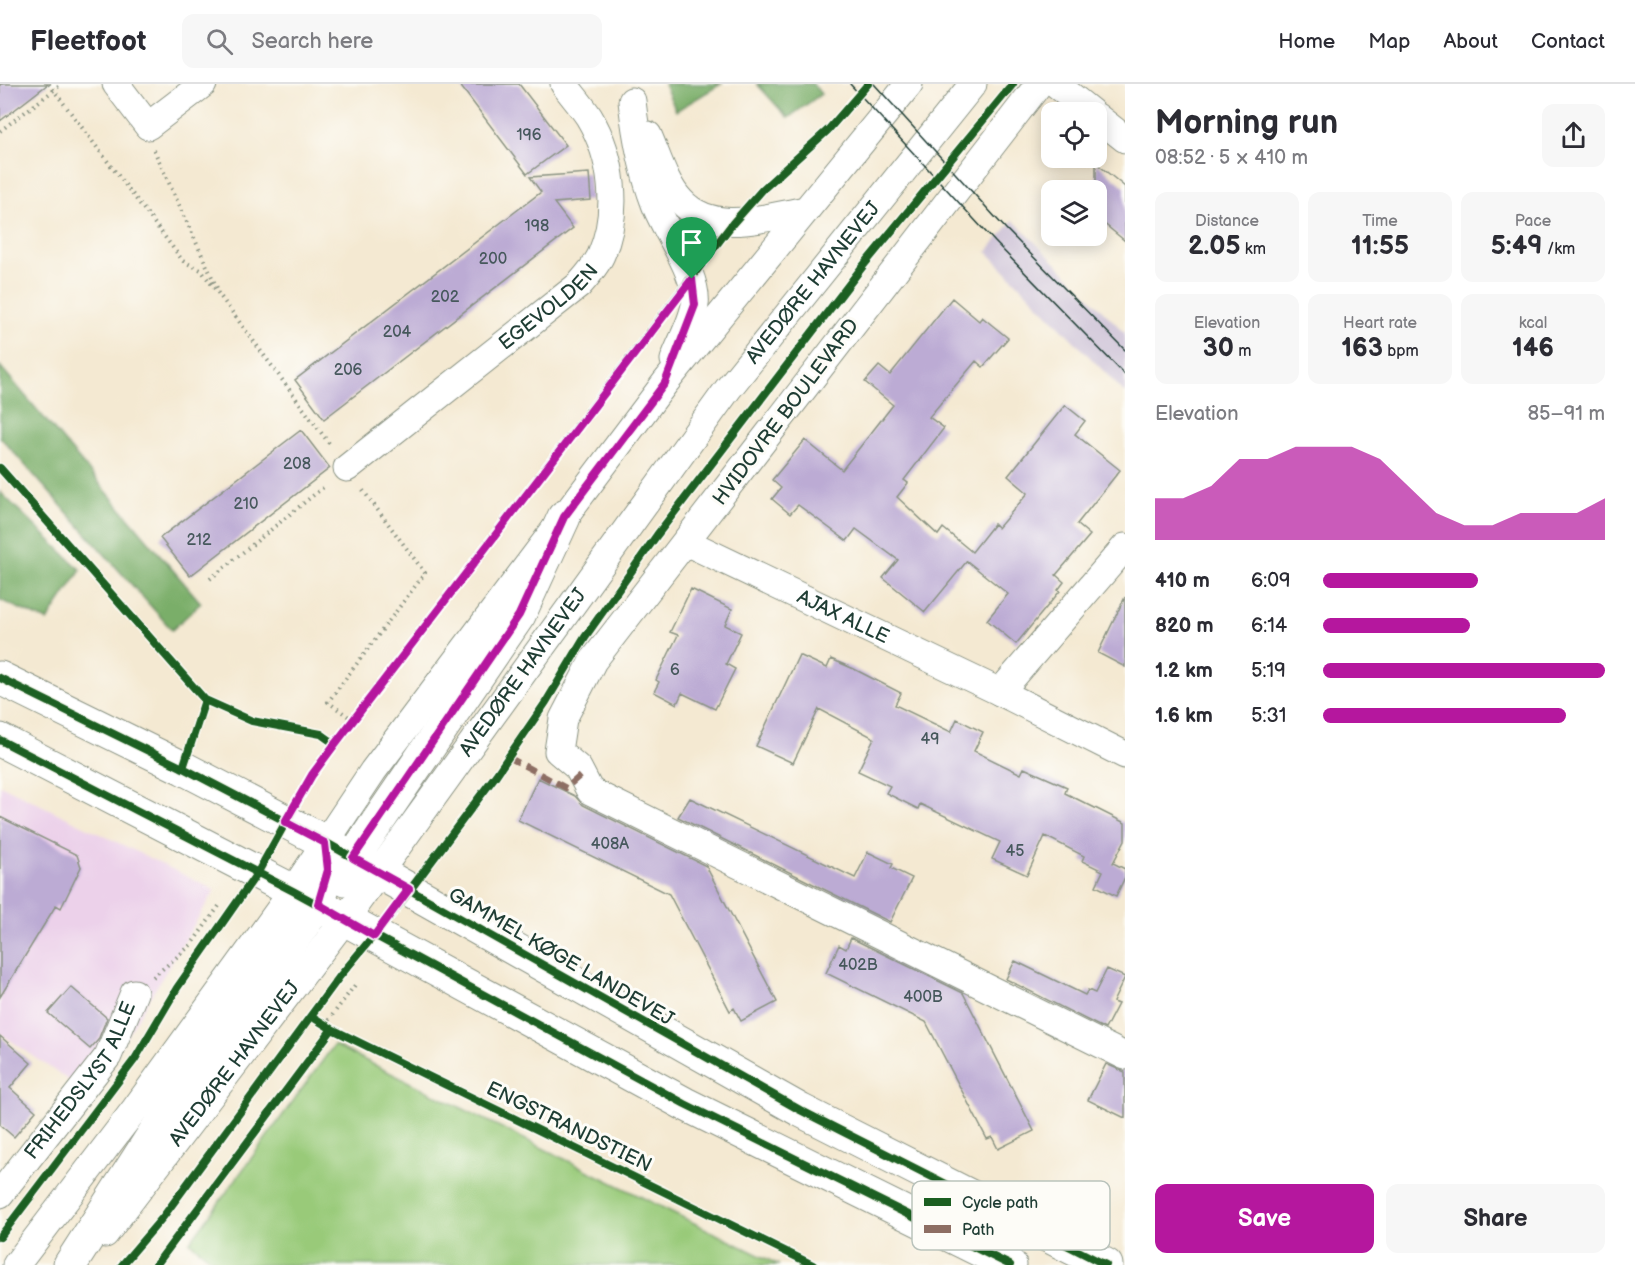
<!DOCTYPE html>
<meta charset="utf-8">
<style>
:root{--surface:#fff;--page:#f7f7f7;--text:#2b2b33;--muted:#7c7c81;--line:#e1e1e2;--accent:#b5179e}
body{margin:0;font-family:"Balsamiq Sans",sans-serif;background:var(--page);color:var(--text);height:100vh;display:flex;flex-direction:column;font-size:22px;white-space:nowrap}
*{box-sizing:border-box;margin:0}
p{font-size:20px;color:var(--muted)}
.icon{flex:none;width:33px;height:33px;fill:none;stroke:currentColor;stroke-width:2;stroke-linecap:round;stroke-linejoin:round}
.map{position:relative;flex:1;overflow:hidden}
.side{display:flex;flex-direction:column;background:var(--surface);width:510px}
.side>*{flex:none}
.controls{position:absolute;left:1041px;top:18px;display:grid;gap:12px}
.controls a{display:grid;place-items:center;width:66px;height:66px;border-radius:12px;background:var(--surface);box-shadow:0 3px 15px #0003;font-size:30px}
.pin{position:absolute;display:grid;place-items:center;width:51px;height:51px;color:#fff;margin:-62px -26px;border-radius:50% 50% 50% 0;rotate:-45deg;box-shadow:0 0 6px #0007}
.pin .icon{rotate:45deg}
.round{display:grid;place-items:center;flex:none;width:63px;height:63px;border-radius:12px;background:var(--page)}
.overview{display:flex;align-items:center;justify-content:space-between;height:102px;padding:0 30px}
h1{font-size:33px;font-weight:700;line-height:45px}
.stats{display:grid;grid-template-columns:repeat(3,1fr);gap:9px;height:102px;padding:6px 30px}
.stats div{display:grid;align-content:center;border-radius:12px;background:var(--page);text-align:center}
.stats b{font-size:26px;font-weight:700}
.stats small{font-size:16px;font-weight:400}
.stats p{font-size:16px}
.chart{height:168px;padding:12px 30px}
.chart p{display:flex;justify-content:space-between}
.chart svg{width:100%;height:108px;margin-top:6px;fill:var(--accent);opacity:.7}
.primary-button{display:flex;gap:12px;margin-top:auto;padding:12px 30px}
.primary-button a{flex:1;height:69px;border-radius:12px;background:var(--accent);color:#fff;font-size:24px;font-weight:700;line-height:69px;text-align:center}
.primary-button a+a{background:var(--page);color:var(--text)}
ul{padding:0 30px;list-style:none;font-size:20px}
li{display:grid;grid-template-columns:96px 72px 1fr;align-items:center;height:45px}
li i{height:15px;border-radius:8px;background:var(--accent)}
header{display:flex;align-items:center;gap:36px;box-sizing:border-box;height:84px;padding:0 30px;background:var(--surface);border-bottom:2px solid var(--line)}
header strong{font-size:28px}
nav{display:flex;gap:33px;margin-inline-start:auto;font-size:21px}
.search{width:420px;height:54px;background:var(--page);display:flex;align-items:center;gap:15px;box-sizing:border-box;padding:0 21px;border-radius:12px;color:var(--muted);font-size:22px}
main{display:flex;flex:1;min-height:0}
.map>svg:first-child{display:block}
.built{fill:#ecd1ea}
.industrial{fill:#cbbfd5}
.green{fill:#99ca79;stroke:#5c8456;stroke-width:1.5}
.forest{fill:#7aae69;stroke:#4c764e;stroke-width:1.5}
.building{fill:#bcabd4}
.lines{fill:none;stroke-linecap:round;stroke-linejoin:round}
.minor-casing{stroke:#8a9383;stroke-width:29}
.major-casing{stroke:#8a9383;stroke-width:35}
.path{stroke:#8a9383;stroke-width:4;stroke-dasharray:1.5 4.5;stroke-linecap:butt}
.minor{stroke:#fff;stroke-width:27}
.major{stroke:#fff;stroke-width:33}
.tram{stroke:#1f3d34;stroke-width:1.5}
.quiet{stroke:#8d6e63;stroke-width:6;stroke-dasharray:12 6;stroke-linecap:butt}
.cycleway-casing{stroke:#fdfcf7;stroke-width:11}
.cycleway{stroke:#1b5e20;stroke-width:8}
.route-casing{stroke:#fff;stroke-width:12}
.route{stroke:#b5179e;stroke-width:8}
.labels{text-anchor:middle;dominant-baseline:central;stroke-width:6;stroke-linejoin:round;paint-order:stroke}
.number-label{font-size:16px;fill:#46585c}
.street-label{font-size:20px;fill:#1f3d34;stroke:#fdfcf7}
.key{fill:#fdfcf7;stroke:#bac3bc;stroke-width:1.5}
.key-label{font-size:16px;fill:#1f3d34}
</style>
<header>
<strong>Fleetfoot</strong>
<div class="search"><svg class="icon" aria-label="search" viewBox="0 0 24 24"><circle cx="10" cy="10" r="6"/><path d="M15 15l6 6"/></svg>Search here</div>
<nav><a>Home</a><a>Map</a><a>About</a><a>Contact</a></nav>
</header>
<main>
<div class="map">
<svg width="1125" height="1181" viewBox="0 0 1125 1181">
<rect width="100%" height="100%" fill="#fdfcf7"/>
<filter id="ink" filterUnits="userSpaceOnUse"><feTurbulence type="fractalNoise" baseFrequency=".0167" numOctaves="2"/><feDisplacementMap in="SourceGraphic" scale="12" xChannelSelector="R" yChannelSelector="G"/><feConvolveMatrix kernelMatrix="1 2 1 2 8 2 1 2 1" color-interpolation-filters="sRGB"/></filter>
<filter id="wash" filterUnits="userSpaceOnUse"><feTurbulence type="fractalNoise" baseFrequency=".008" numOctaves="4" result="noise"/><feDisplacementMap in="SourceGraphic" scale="24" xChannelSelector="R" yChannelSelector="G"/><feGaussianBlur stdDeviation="1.35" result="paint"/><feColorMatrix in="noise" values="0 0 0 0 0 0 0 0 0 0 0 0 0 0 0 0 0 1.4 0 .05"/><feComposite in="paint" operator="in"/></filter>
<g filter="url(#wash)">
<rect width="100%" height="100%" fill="#f4e9d2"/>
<path class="built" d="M0,701L215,806L91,1012L0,949Z"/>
<path class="industrial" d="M1013,136L1125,249V309L987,168Z"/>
<path class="green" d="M334,961L779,1181H219L190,1158Z"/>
<path class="forest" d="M664,0H721L676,27Z
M757,0H813L821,10L788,34Z
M0,282L201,519L172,546L0,353Z
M0,408L81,486L47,537L0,516Z"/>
<g id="blocks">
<path class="building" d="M0,0H48L0,37Z
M459,0H519L566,61L527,90Z
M1096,79L1125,103V157L1096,133Z
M589,89L591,116L554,119L573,144L324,335L295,296L541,108L530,93Z
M952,214L979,237L982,233L1008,254L983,283L976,277L929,333L944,344L904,396L908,399L897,413L938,451L943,444L972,468L994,440L998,444L1028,409L1008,392L1065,321L1085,337L1075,350L1120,386L1077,440L1090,451L1056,491L1064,498L1058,506L1060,507L1016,560L987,536L1008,510L967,477L925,528L883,494L898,476L856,445L847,457L798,421L790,430L772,415L781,404L772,396L805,356L842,386L893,321L865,298L879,282L890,291Z
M301,346L330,384L190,492L160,454Z
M691,505L732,525L725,541L741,549L726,580L735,585L715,625L682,609L677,620L654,608L659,598L656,596L678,551L670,548Z
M1125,513V583L1098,569Z
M799,571L827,584L831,575L854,585L901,609L895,621L951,648L957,635L983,648L974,667L1021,690L1024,684L1067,703L1065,709L1125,739V756L1113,779L1125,785V793L1116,812L1096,802L1103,787L1082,777L1084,772L1045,752L1027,791L992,775L1000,758L920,720L918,725L886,709L890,702L858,687L874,654L819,625L793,679L756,662Z
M538,694L575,712L583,721L706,782L777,918L741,937L734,924L730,927L669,810L518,736Z
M690,714L855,794L868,768L893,780L891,784L912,794L890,838L678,733Z
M0,733L77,771L81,783L61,824L56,821L0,913Z
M851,854L963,909L1034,1047L998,1065L992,1053L987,1055L926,938L826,889L839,861L846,865Z
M1015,877L1085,911L1088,906L1095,909L1107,885L1125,893L1113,918L1118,920L1105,945L1006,895Z
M71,903L107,934L98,956L90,965L48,929Z
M0,952L31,979L10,1004L36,1027L14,1053L0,1041Z
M1106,980L1125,988V1034L1088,1016Z"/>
</g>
</g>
<g filter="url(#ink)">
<use href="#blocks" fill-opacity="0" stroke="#8a9383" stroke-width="1.5"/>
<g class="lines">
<defs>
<g id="minor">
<path d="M116,0L148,42L203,0"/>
<path d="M1039,0L593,577L563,635L558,667L578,684L590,707L1125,972"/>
<path d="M1056,0L1091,28"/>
<path d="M632,17C636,53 642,86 655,120C665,147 699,192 695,221C692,239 680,259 674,276"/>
<path d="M1096,32L1125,55"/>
<path d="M648,51C657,71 665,100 681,117C713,152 766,133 806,126"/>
<path id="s1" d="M347,384L579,201C587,192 596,182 601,171C620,128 613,73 589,33C582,22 572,11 564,0"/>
<path id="s2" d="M686,458L1000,608L1125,671"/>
<path d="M1000,608L1125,463"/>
<path id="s3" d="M0,1110L108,972L134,909"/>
<path id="s4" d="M105,1150L345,835L728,305L973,0"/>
<path d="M16,1181L135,1025L293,807L373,687L665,299L909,0"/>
</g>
<path id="major" d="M0,594L183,684L325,758L800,1026L1106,1181
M0,656L293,807L685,1020L1010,1181
M346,795L353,774L519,531L564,433
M70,1181L170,1025L318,820L328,786L325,758"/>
</defs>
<use href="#minor" class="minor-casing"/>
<use href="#major" class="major-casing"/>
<path class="path" d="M49,0L183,177L201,186L331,362
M0,47L62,0
M154,66L217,204
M210,495L326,401
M353,636L328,618L425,489L362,405
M153,893L191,861L219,822
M325,941L355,901"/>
<use href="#minor" class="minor"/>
<use href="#major" class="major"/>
<path class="tram" d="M850,0L995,158L1125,291
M874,0L1006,145L1125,266"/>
<path class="quiet" d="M508,673L566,704L582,690"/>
<defs>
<path id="cycleway" d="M0,384L205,616L183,684
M0,594L183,684L325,758L800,1026L1106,1181
M205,616L252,637L321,650L335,660
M0,656L293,807L685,1020L1010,1181
M311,932L332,945L813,1181
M0,1153L135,975L177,904L258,788L312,691L335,660L733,139L763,105L828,46L868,0
M122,1181L163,1133L340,892L395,826L496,691L546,618L585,553L657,451L863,182L1013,0
M156,1181L332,945"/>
</defs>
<use href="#cycleway" class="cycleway-casing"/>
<use href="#cycleway" class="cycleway"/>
</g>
</g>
<g class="lines" filter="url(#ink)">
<defs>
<path id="route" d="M692,195L695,221L665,299L564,433L519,531L353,774L409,805L374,852L318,820L328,786L325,759L285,738L312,691L335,660Z"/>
</defs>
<use href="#route" class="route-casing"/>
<use href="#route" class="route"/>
</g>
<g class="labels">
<g class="number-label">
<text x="529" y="51">196</text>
<text x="537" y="142">198</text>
<text x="493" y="175">200</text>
<text x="445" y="213">202</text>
<text x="397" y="248">204</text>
<text x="348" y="286">206</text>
<text x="297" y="380">208</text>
<text x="246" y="420">210</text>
<text x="199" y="456">212</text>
<text x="675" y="586">6</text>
<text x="930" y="655">49</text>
<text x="610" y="760">408A</text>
<text x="1015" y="767">45</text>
<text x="858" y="881">402B</text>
<text x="923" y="913">400B</text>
</g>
<g class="street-label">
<text stroke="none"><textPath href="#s4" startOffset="1186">AVEDØRE HAVNEVEJ</textPath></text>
<text stroke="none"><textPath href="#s1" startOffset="258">EGEVOLDEN</textPath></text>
<text transform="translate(786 328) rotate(-53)">HVIDOVRE BOULEVARD</text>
<text stroke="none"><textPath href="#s2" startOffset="174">AJAX ALLE</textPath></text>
<text stroke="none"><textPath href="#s4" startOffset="700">AVEDØRE HAVNEVEJ</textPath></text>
<text transform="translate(561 873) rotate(30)">GAMMEL KØGE LANDEVEJ</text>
<text stroke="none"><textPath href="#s4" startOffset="214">AVEDØRE HAVNEVEJ</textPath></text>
<text stroke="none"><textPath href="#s3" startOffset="140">FRIHEDSLYST ALLE</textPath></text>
<text transform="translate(569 1043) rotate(26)">ENGSTRANDSTIEN</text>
</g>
</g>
<rect x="912" y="1097" width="198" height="69" rx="9" class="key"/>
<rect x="924" y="1114" width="27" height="8" fill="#1b5e20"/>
<rect x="924" y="1141" width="27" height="8" fill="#8d6e63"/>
<g class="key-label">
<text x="962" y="1124">Cycle path</text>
<text x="962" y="1151">Path</text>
</g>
</svg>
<div class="controls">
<a><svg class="icon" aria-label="locate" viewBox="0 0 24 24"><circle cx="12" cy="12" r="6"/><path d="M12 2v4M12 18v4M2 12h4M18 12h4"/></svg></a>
<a><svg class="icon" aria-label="layers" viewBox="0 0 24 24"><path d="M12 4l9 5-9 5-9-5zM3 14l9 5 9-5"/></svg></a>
</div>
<div class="pin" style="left:692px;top:195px;background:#1e9e55"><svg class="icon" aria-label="arrive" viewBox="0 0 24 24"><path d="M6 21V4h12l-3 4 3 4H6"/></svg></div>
</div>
<section class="side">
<div class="overview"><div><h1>Morning run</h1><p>08:52 · 5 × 410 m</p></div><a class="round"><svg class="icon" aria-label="share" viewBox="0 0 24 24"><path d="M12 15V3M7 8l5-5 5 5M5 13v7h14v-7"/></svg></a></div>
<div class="stats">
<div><p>Distance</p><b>2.05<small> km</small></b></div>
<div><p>Time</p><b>11:55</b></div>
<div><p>Pace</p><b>5:49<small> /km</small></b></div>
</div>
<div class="stats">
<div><p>Elevation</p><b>30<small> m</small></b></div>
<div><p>Heart rate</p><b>163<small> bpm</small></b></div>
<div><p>kcal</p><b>146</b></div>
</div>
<div class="chart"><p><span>Elevation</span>85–91 m</p>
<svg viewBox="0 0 160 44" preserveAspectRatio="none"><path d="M0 44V27L10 27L20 22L30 11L40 11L50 6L60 6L70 6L80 11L90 22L100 33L110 38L120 38L130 33L140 33L150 33L160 27V44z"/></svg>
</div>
<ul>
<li><b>410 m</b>6:09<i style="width:55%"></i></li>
<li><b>820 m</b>6:14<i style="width:52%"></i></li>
<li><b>1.2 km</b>5:19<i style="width:100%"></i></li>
<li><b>1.6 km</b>5:31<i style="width:86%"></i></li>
</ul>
<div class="primary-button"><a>Save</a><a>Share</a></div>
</section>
</main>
